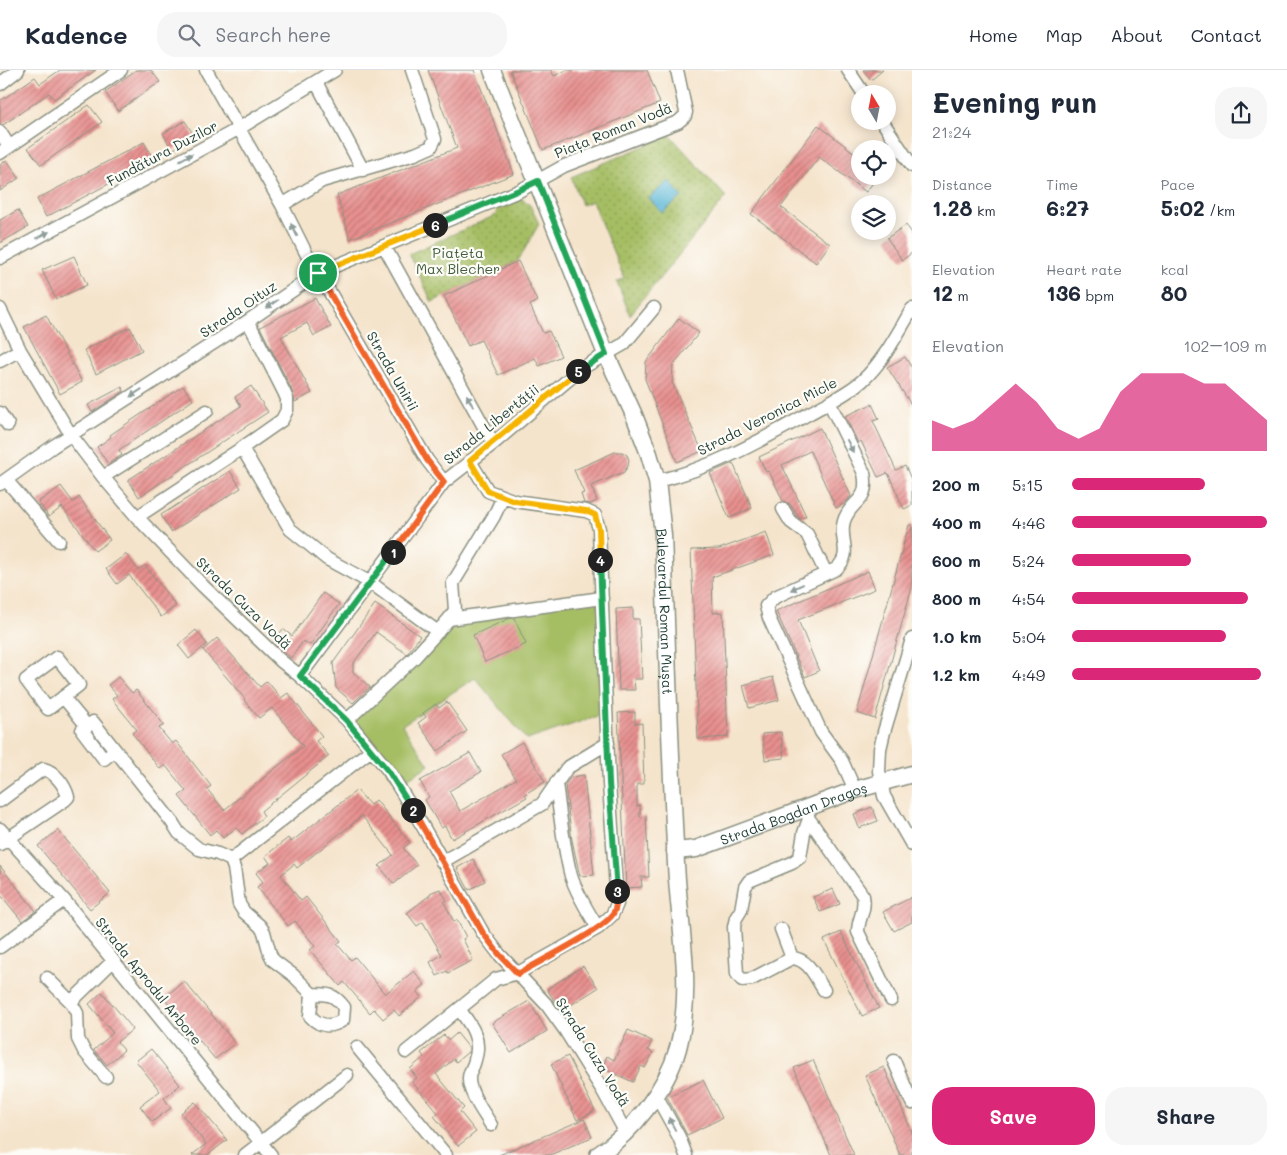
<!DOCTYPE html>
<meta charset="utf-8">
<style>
:root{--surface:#fff;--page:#f6f6f7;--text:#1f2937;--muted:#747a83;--line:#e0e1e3;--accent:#db2777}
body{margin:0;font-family:Mali,sans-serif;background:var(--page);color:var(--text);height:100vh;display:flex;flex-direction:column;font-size:19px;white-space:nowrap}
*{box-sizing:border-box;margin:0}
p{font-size:16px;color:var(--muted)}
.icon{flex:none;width:28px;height:28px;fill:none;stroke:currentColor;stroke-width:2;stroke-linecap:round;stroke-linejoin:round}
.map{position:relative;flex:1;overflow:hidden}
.details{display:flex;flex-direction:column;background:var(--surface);width:375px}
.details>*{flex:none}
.needle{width:32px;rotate:350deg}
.controls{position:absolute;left:851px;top:15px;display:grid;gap:10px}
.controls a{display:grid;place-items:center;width:45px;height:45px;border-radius:50%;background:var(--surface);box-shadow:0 2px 12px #0003;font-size:25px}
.pin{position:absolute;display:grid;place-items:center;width:42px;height:42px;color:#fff;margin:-21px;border:2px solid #fff;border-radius:50%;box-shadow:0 1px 5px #0007}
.km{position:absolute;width:25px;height:25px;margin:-12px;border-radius:50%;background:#222;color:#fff;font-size:14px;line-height:25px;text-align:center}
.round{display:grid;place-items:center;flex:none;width:52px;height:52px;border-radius:20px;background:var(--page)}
.headline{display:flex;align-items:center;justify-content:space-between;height:85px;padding:0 20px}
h1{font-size:28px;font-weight:800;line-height:38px}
.figures{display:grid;grid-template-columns:repeat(3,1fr);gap:8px;height:85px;padding:5px 20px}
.figures div{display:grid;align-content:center}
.figures b{font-size:21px;font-weight:800}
.figures small{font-size:14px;font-weight:400}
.figures p{font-size:14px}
.chart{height:140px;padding:10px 20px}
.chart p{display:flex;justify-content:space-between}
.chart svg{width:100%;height:90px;margin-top:5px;fill:var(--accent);opacity:.7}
.action{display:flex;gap:10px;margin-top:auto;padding:10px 20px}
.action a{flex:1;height:58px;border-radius:20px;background:var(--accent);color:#fff;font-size:20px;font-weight:800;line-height:58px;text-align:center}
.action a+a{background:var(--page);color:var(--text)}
ul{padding:0 20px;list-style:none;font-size:16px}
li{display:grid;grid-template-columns:80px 60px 1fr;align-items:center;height:38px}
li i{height:12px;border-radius:6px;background:var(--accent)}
header{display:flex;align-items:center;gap:30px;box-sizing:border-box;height:70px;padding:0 25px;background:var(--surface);border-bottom:1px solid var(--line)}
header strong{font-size:24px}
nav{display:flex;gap:28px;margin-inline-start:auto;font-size:18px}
.search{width:350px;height:45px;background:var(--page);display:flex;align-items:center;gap:12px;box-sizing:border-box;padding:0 18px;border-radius:20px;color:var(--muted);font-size:19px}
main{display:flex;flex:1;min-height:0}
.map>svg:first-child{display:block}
.grass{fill:#a6be63;stroke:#627e4c}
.park{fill:url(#park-dots);stroke:#627e4c}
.water{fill:#58b6d6;stroke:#3c7a85}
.building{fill:url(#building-hatch)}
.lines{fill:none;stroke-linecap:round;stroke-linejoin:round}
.minor-casing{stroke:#8a9080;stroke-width:15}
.major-casing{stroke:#8a9080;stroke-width:19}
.minor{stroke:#fff;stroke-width:12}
.major{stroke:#fff;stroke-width:16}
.oneway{fill:#8f9e9a}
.split-1-casing{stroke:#fff;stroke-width:10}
.split-2-casing{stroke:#fff;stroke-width:10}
.split-3-casing{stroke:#fff;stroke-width:10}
.split-4-casing{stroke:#fff;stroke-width:10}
.split-5-casing{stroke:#fff;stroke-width:10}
.split-6-casing{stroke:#fff;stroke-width:10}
.split-7-casing{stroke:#fff;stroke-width:10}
.split-1{stroke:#f0652b;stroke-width:6}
.split-2{stroke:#22a559;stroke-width:6}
.split-3{stroke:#f0652b;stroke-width:6}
.split-4{stroke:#22a559;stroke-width:6}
.split-5{stroke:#f5b400;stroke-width:6}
.split-6{stroke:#22a559;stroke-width:6}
.split-7{stroke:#f5b400;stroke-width:6}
.labels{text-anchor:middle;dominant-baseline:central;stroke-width:4.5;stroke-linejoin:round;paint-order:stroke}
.street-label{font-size:14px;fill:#1f3d34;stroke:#fdfcf7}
.park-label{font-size:14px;fill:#415d40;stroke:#fdfcf7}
</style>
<header>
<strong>Kadence</strong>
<div class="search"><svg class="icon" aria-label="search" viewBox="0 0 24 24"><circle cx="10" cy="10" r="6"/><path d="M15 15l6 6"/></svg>Search here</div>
<nav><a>Home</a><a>Map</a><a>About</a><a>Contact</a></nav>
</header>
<main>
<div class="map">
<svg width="912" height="1085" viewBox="0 0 912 1085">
<defs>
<pattern id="park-dots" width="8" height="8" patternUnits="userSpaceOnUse" patternTransform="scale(1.25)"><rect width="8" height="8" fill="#a6be63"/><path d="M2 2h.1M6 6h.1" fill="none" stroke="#879c52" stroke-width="1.8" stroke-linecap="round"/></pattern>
<pattern id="building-hatch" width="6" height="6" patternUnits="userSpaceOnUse" patternTransform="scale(1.25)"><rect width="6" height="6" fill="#e8908f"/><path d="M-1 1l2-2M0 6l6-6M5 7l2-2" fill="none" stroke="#bb7776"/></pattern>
</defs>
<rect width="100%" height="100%" fill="#fdfcf7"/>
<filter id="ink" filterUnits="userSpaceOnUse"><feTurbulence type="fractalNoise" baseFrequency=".02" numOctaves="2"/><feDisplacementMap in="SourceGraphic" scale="10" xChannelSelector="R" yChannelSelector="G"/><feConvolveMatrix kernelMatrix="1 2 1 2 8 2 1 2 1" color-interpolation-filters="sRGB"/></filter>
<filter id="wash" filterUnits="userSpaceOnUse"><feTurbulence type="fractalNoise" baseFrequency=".0096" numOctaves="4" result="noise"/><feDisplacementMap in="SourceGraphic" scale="20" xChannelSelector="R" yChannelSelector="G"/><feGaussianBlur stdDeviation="1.12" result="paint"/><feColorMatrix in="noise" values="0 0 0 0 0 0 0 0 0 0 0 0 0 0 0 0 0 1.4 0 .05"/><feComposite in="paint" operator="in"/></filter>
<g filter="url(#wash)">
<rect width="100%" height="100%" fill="#f5e4cc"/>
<path class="grass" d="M602,528L606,643L527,670L475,608L402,655L429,695L398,715L347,650L449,549Z"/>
<path class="park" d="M670,65L726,127L630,245L617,212L624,208L592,131L582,135L571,107Z
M519,127L530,135L539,154L518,191L432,232L409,184L496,145L499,135Z"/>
<path class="water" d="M669,111L682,127L662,143L649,128Z"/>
<g id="blocks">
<path class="building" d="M60,0H96L54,29L49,23L3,55L0,54V31L35,7L40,14Z
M136,0H151L160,12L118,41L105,22Z
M428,0H474L514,104L350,169L337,125L457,78Z
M510,0H551L554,6L567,0H647L660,33L543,80Z
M863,0H883L871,10Z
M89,35L102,52L41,95L28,78Z
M185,51L195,67L172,80L163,63Z
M818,55L860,87V106H878L866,122L819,87L781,137L830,174L816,193L751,144Z
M144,72L154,90L46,147L37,129Z
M7,90L19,108L0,121V95Z
M18,140L28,157L0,173V150Z
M906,155L912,163V183L902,190L887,168Z
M74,186L87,215L56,229L42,200Z
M518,191L537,231L530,235L543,263L549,261L561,286L539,296L535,288L498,305L481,270L468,276L444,226Z
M315,228L331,257L314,266L307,253L281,267L312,323L295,332L291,318L260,257Z
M46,245L82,312L60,324L24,257Z
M679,248L699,263L673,295L672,312L702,381L677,392L645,309L646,292Z
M130,257L142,280L96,304L84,280Z
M905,287L912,298V336L887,297Z
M183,316L193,330L119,380L122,385L108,394L97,377L111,367L110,365Z
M251,316L268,342L139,427L128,410L241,336L235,327Z
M122,317L124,321L92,342L88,335Z
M872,334L879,349L873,351L896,400L905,396L912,411V435L904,439L888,403L878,407L861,371L858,373L845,346Z
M820,358L851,426L844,434L836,438L810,381L782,395L806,446L800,449L790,434L783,431L769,401L766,402L759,387Z
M615,382H622L627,385L629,390L628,396L624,402L591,416L597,431L591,434L584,433L581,424L584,423L574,400Z
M733,393L752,438L729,448L710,403Z
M230,401L241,418L171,462L161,445Z
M61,416L73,432L79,427L110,470L95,481L62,437L49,447L38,432Z
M909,455H912V517L875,649L857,643Z
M766,462L774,485L712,507L713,543L723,542L728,667L698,669L691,480L719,479Z
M126,484L138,500L145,495L176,536L161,547L129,505L117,514L106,499Z
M868,501L875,519L798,550L819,601L805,607L776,541Z
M323,523L339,534L310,575L303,571L291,588L273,572L283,559L292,566Z
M375,534L420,566L407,584L376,562L353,594V602L370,617L353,633L336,618L333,593Z
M633,538V549H639L642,609H634L635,620H619L616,539Z
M514,548L526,574L485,592L473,565L508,549Z
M196,560L207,574L189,589L178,575Z
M217,568L260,617L267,611L281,628L288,623L322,666L316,671L329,686L261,741L264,746L242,764L236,758L223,768L216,760L210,765L179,726L186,721L165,695L160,699L132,663L137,660L112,629L117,625L108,615L118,607L132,623L136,620L164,655L159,658L172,674L176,671L211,716L207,719L224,740L303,676L272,638L259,648L244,630L245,629L203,580Z
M773,607L779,630L749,638L743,615Z
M447,632L467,661L438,681L418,653L426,647L423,643L436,634L439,638Z
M635,642V654L642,653L644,714H637V736L640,735V747L646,746L649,807H641L642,817L626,818L618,643Z
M781,662L784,688L765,690L762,664Z
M522,672L545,712L525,724L527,727L452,769L445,756L441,758L425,730L429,727L420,711L470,683L481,702L449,721L460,741L516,709L501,684Z
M584,705L594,805L580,806L572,770L565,715L571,707Z
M357,720L370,735L376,730L410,773L403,778L417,795L394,814L379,796L393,785L362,746L297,798L294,794L281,805L301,831L306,827L341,871L337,874L351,890L355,887L385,924L414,901L425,915L417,921L422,927L399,946L394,940L383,949L374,939L370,943L344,912L340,916L310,880L315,876L295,851L288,856L257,817L263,812L256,803L270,793L265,786L288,768L291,772Z
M872,737L878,751L859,758L854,744Z
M58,760L110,823L90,839L38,776Z
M473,789L485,811L469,820L457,798Z
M0,796L36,841L22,851L0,824Z
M440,819L447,830L444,832L454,852L457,850L466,867L463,869L473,890L448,903L447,901L437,906L430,892L442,885L423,852L417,856L407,843L430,825V823Z
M833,819L840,834L820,842L813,827Z
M912,827V852L894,861L883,842Z
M841,862L879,938L862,946L824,870Z
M583,896L598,918L561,941L547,919Z
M184,911L235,973L215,989L164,928Z
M102,922L133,959L117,972L124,980L107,995L94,980L113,963L89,934Z
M529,931L547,961L511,983L492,953Z
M628,960L652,971L648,980L653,983L645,998L641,996L633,1012L602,998L607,986L614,990Z
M457,963L469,978L468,982L456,992L454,989L436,1004L464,1038L460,1042L476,1062L458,1076L434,1046L438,1043L412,1012L417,1008L410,999L424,987L421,983L444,965L449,970Z
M151,979L180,1015L164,1028L171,1038L152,1052L140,1036L160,1021L136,991Z
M568,986L595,1041L577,1050L551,994Z
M813,990L854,1085H831L794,998Z
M884,997L912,1062V1085H900L865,1005Z
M703,1010L722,1048L687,1065L667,1027Z
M195,1032L227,1070L208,1085H192L206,1074L181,1043Z
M584,1049L592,1067L550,1085H499Z"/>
</g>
</g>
<g filter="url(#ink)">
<use href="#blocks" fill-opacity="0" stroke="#8a9080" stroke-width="1"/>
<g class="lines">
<defs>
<path id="minor" d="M206,0L282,135L310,191L325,214L427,390L444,412
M848,0L864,24
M316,12L363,100
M0,14L18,0
M882,51L912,96
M0,62L9,76
M0,83L121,0
M282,135L322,111L415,84L431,77L435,69L412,0
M384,176L488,364L494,373
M0,188L238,59L335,0
M0,239L20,280L71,365L103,407L137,447L203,516L281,591L300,606L347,650L389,701L422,755L483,863L499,884L547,935L565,960L603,1021L626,1063
M0,291L20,280
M829,332L864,403C870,433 851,429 844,451C838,469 854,483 836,499L775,527L766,536L769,548L821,662L842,691L855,720
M0,343L8,355
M242,378L290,459L327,489L371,513L438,562
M103,407L207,341
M6,410L59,471
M657,411C711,399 762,370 810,343C828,333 847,324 862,311C883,292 898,263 912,239
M0,414L52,377L248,251L318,203L519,121L564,96L678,52L685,46L686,42L677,0
M783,439L791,452L807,464L826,503
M137,447L242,378L282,350L287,340V329L284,322L248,251
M449,549L602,528
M912,569L884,662L880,679L879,701L884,726L912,775
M57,587L79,615L48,639L26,610Z
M300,606L444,412L494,373L582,298L624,274L654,238
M63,627L87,656
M347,650L415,587L449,549L455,540L453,513L494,446L503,427
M115,680L104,689L82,660L93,652L172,752L179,763L199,779L218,784L231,790L234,798L239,834L244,842L260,856L264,862L270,884L273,890L293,905L312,924L310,946C320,957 331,958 343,950L344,937C334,924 329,924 312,924
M556,713C560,744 563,775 571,806C577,824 588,842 598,858
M0,731L43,699C54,701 65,715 68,727L65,730L0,774
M806,739L809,749L804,763L800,787L792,793L749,811L745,817L741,840L736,848L734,857L737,904L742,910L752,909L792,888C809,889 815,907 824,920
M809,749L863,826C866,842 858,847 858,862L891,930
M0,759L64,830L271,1085
M231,790L371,680
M442,792L542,734L567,698L608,673
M781,859L792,888
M0,877L64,830
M47,908L71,932L77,943L78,969L84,981L106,1007
M71,932L113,891
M459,939C471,955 482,969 475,990C474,996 469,1002 469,1008C468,1022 484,1043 491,1055
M357,977L446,1085
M406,982L496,909L518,903L598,858L612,845L617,834L609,713L599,459L595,445L586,441L515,431L488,421L470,391
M894,991L912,1033
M656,1025L679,1067L686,1085
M245,1085L347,1005"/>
<g id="major">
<path id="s1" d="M492,0L581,222L606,284L634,345L649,384L657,411L663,465C667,575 670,685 676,794C679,856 694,917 678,978C667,1019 632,1062 598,1085"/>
<path id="s2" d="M675,781L696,779L855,720L912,704"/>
</g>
</defs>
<use href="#minor" class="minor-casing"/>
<use href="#major" class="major-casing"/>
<use href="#minor" class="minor"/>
<use href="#major" class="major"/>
</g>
<defs><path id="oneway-solid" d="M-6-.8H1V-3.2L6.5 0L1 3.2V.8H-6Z" transform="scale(1.25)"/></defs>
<g class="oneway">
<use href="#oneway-solid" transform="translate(186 87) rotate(-28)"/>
<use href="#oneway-solid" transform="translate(294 160) rotate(-117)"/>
<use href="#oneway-solid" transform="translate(43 165) rotate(-28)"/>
<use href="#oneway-solid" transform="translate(272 234) rotate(145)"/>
<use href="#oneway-solid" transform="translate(136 323) rotate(147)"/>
<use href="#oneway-solid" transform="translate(470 331) rotate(-118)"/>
<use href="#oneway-solid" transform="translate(850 376) rotate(63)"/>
<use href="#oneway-solid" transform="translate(797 517) rotate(155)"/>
<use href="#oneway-solid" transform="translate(672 1054) rotate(-118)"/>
</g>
</g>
<g class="lines" filter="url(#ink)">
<defs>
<path id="split-1" d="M318,203L427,390L444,412L393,482"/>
<path id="split-2" d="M393,482L300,606L346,650L389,702L413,740"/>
<path id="split-3" d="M413,740L483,863L499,884L518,904C538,892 603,860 613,844C617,837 617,829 617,821"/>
<path id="split-4" d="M600,490L609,713L617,821"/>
<path id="split-5" d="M578,301L470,391L488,421L515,431L586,441L595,445L599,459L600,490"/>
<path id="split-6" d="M435,155L519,120L538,111L606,284L578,301"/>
<path id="split-7" d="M318,203L435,155"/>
</defs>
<use href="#split-1" class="split-1-casing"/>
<use href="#split-2" class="split-2-casing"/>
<use href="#split-3" class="split-3-casing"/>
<use href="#split-4" class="split-4-casing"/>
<use href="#split-5" class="split-5-casing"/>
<use href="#split-6" class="split-6-casing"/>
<use href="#split-7" class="split-7-casing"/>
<use href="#split-1" class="split-1"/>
<use href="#split-2" class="split-2"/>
<use href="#split-3" class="split-3"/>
<use href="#split-4" class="split-4"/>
<use href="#split-5" class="split-5"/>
<use href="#split-6" class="split-6"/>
<use href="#split-7" class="split-7"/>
</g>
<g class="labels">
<g class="street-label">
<text transform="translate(613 60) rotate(-22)">Piața Roman Vodă</text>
<text transform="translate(162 83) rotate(-28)">Fundătura Duzilor</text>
<text transform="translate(238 239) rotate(-34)">Strada Oituz</text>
<text transform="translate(393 301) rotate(60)">Strada Unirii</text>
<text transform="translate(767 346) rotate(-27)">Strada Veronica Micle</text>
<text transform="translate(491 354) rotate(-39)">Strada Libertății</text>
<text transform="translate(244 533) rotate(44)">Strada Cuza Vodă</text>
<text stroke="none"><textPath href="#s1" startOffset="574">Bulevardul Roman Mușat</textPath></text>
<text stroke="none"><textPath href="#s2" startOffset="125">Strada Bogdan Dragoș</textPath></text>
<text transform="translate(149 911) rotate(51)">Strada Aprodul Arbore</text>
<text transform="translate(593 982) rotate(58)">Strada Cuza Vodă</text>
</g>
<g class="park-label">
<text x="458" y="182">Piațeta<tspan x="458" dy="16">Max Blecher</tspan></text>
</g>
</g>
</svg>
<div class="controls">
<a><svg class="needle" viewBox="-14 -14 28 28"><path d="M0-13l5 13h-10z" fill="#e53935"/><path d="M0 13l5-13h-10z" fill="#747a83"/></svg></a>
<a><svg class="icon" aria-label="locate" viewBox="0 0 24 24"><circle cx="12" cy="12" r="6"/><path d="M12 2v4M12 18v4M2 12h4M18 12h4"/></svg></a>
<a><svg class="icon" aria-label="layers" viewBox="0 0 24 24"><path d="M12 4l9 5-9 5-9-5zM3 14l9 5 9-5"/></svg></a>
</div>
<div class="pin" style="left:318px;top:203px;background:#1e9e55"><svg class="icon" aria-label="arrive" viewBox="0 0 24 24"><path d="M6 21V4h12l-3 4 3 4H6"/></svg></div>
<b class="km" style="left:393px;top:482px">1</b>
<b class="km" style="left:413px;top:740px">2</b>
<b class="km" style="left:617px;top:821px">3</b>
<b class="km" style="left:600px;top:490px">4</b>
<b class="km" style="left:578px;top:301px">5</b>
<b class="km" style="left:435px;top:155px">6</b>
</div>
<section class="details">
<div class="headline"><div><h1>Evening run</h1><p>21:24</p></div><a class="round"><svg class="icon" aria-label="share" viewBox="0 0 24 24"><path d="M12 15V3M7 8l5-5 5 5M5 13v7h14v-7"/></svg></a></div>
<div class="figures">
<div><p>Distance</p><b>1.28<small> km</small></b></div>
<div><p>Time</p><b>6:27</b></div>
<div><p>Pace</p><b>5:02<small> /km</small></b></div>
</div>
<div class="figures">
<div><p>Elevation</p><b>12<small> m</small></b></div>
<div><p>Heart rate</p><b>136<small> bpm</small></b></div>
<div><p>kcal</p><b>80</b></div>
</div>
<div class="chart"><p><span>Elevation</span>102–109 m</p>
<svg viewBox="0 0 160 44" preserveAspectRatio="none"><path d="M0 44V29L10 33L20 29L30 20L40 11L50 20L60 33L70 38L80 33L90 15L100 6L110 6L120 6L130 11L140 11L150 20L160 29V44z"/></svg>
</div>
<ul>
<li><b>200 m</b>5:15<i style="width:68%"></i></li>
<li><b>400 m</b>4:46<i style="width:100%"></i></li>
<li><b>600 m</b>5:24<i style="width:61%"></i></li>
<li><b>800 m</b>4:54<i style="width:90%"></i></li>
<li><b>1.0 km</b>5:04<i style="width:79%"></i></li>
<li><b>1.2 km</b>4:49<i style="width:97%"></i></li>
</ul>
<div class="action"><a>Save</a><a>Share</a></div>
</section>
</main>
